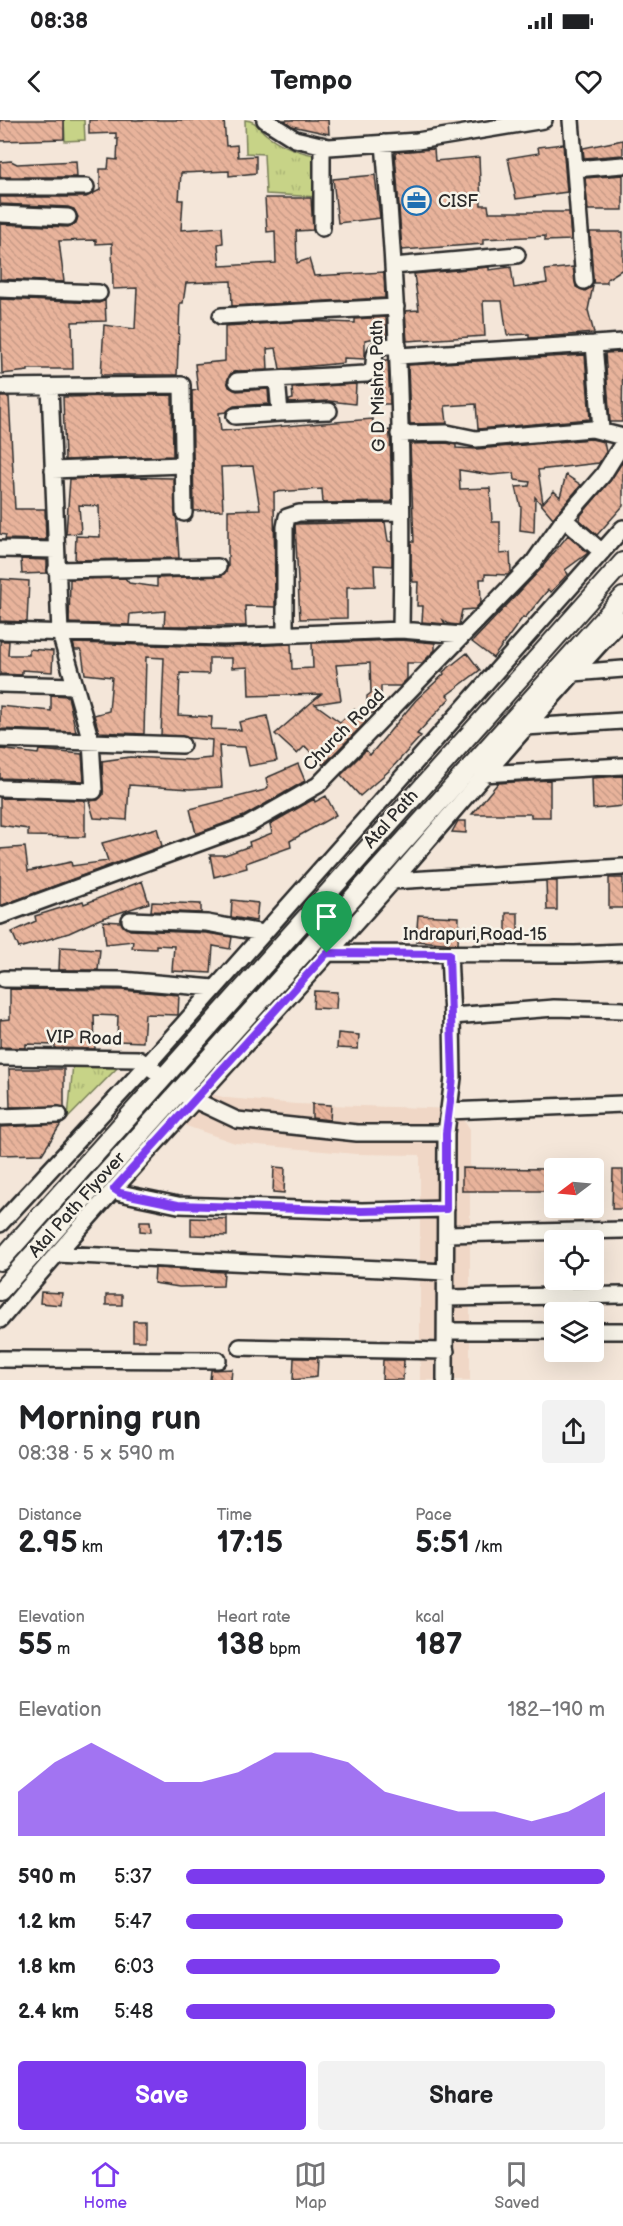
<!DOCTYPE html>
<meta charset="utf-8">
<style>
:root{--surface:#fff;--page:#f2f2f2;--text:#202124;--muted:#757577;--line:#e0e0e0;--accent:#7c3aed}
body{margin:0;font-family:"Balsamiq Sans",sans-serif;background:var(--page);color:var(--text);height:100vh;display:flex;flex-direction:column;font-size:22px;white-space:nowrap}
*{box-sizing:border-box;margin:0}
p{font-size:20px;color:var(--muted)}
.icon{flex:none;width:33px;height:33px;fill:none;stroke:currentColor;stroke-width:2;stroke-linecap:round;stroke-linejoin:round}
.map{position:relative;height:1260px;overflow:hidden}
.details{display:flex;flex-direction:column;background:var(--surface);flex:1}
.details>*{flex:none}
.needle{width:39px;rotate:254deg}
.tools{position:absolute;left:544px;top:1038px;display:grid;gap:12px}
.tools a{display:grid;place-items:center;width:60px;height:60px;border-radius:6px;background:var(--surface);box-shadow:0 6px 24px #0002;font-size:30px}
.pin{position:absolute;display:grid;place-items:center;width:51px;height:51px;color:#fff;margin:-62px -26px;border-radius:50% 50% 50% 0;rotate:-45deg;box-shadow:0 0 6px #0007}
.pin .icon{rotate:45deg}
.round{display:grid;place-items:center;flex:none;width:63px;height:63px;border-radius:6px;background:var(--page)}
.summary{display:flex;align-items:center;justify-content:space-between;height:102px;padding:0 18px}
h1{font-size:33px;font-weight:700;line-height:45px}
.stats{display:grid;grid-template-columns:repeat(3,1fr);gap:9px;height:102px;padding:6px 18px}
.stats div{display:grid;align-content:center}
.stats b{font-size:30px;font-weight:700}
.stats small{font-size:16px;font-weight:400}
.stats p{font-size:16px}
.chart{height:168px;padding:12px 18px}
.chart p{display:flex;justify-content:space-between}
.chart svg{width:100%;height:108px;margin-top:6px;fill:var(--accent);opacity:.7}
.cta{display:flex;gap:12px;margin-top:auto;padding:12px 18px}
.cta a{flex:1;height:69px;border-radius:6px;background:var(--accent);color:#fff;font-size:24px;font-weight:700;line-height:69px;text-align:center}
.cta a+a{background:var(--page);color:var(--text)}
ul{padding:0 18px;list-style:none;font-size:20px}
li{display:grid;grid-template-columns:96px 72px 1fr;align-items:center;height:45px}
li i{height:15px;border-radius:8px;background:var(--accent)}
.status{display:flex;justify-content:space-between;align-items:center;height:42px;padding:0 30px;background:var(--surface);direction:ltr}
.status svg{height:16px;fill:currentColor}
header{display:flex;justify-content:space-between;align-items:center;height:78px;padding:0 18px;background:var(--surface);font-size:27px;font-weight:700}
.tabs{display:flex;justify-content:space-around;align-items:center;height:84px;border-top:2px solid var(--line);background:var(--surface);font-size:16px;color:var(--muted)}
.tabs a{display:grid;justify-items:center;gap:3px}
.tabs .current{color:var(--accent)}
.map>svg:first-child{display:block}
.built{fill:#f0d7c6}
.grass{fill:url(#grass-tufts);stroke:#797f59;stroke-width:1.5}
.park{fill:#c7d387;stroke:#797f59;stroke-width:1.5}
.building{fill:url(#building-back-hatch);stroke:#2b2b2b;stroke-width:1.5}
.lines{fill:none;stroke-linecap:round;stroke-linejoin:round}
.minor-casing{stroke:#2b2b2b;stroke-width:20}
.major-casing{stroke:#2b2b2b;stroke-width:22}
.minor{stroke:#f7f3e8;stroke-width:15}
.major{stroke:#f7f3e8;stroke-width:18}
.route-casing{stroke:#fff;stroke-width:12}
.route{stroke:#7c3aed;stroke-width:8}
.labels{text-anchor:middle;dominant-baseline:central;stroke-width:5;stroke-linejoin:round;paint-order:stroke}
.poi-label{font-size:18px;fill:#2b2b2b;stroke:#f7f3e8;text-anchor:start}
.street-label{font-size:18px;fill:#2b2b2b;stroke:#f7f3e8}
</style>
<div class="status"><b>08:38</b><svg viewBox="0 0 49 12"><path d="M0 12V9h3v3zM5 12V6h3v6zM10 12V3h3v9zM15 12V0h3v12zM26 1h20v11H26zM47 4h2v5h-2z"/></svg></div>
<header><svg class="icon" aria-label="back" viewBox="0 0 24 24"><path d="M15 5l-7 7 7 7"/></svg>Tempo<svg class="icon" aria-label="heart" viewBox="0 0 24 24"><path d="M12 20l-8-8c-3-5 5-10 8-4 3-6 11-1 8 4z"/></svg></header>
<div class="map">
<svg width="623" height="1260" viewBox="0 0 623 1260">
<defs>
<pattern id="grass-tufts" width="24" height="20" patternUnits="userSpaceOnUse" patternTransform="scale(1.5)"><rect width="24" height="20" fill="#c7d387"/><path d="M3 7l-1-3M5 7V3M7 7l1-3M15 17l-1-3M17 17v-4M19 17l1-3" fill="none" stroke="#abb575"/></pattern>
<pattern id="building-back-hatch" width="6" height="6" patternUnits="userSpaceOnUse" patternTransform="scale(1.5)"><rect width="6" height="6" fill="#e8b39b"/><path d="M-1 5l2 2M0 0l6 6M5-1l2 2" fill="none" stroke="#c79a86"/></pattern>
</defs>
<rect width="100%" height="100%" fill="#f4e6d9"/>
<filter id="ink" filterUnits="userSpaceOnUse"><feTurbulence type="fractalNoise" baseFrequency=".0167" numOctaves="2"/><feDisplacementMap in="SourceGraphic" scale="12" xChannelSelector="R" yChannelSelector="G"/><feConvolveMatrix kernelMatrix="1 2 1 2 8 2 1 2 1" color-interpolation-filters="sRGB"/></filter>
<g filter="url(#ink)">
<path class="built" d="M207,973L227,978L296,984L457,989L470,1009V1260H420V1035L356,1034L235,1023L175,1002Z"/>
<path class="grass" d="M245,0C256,0 259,9 267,15C283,27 300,33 320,36L319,77L266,74L264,34L246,33Z
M73,944H121L68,998Z"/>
<path class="park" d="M64,0H84L85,20L65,21Z"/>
<path class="building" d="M0,0H64V19L0,21Z
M89,0H224L226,26L237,25L238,37L256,36V53L229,56V51L181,53L179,80H183L181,110L222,107L223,123L218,124L220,146L276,143L275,111L267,112L265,78H311L313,110L296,111L297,143L309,139L314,156L384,152L385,178L232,186L231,161L186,163L183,183H180L177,255H101L104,205L135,209L137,168L113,169L112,123L96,124V120L59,121L64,162L0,159V104L68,107L76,103L78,97L74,89L68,87L0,84V77H86L100,70V49H108L109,39L117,40L118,19H116V13L89,14Z
M284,0H328L329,14L292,6Z
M623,20V35L584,38L583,28Z
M563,24L567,72L516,79L508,38L539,33L538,27Z
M434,29L435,41L479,37L481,85H488L489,92H569L571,120L545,121V116L483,119V124L402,130L395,32Z
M11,41L17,44L76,41L77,57H0V42Z
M375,55L380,98L338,103L333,59Z
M623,55V90H588L585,58Z
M590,112H623V149L607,159V163H593Z
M489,147V150L511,147L514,168L547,163L545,150L573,147L576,167L585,171L593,166L588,190L594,213L529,218V214L507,215L502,181H483L485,216L407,221L405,191L419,190L414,154Z
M0,179L99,183L105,180L106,201L72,202L73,249H28V251L2,254Z
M386,197L387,216L365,220V239L344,238V243L280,249L276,228L267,229L268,250L236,251L231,253L227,261L229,267L237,271L268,269L269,284L234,286L226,292L219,293L221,311L373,299L374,312L390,310L392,382L323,383L322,369L274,372L275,487L245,486L246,506H164L165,491L130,494L129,505L69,503L70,459L125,458L129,463L157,467V458L222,456L228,447V390L260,389L253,346L221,347L223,390L194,391L192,271L198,270L195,244L225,241V206L305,201L355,203V199Z
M623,232L622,302H610L605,233Z
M585,235L590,299L478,309L476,284L445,286L447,303L410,304L408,245Z
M384,240H388L390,284H381Z
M356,264L355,284L329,281L289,283V280L293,279L292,268Z
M172,275L173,336L65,340L63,277Z
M0,277H9L15,389H45L46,420L5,419L6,415L0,414Z
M591,319L604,322L606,332L599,343L538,350L543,383L554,371L560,377L566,355L581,365L553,398L535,377L534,412L520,410L521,388L516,367L529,366L530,362L515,360L514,353L491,355L459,350L460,369L490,368L492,402H500V434L510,433L511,452L508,455L485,454V459H480L481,482L475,489L462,490L459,505L449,504L443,500L445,504L422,502L423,486H417L418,462H413L411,446V422H414L410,324L446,323L456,325V328L477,329Z
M623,341V386L597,415L580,400L581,395L610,361Z
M127,357L174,358L179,438L75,440L76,416L100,417L99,386L79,385L81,413L66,414L70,359Z
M385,402L388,421L392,422V446L374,445L375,466L347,467V498L300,499L295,404Z
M568,415L588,433L565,450L568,454L551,472L548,470L525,498L523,497L493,538L472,522L540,450Z
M21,439L47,440V453L22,454Z
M1,459L29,461L27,502L0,501Z
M401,520L435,523V530L422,543H407V559L400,566H381V586L374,593H367V576L371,573L370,543L336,545L341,580L315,584L340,602L354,589L366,602L323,645L305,626L297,634L275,614L321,574L249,576L248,547L232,548V538H209V554L180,553L178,595L212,597L211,609L241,610L239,602L267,596L277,641L249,646L245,627L219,626L222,667L190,669L129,665L127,700L94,698L89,681L98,680L103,675L102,641L130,637L192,640L211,638L212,620L161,615L164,538L146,537L144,614L99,612L94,595L109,591L112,557L85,554L82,533L80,530H75L73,523L224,527L291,524L292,549L313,548L312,523Z
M0,521H9L8,535H29V529L53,531L52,552L22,550V555L0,554Z
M467,533L480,550L447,575L450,578L417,614L421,616L390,650L360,676L341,655L366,630L370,635L416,580L444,554L443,552Z
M51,575L68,576L76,612L0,609V586L51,591Z
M0,629L38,634L39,630L82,634L84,661L0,658Z
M298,644L305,661L244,696L196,714L190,689L265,670L268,667L266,658Z
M623,656V686L593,689L592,658Z
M550,660V697H531V694H472L498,663Z
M326,676L336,695L290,721L291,727L246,743L247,748L214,757L210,735H225L250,726L249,722L272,713L270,704L314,679L315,682Z
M0,678L85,680V717L28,716V709L0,705Z
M458,701H466V713L452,712Z
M157,708L162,726L0,786V729L25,727L28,751L71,742L72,746L108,741L102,723Z
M609,758H623V788H609Z
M142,761L149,783L100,799L69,813L19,828L12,812L36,801L35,796L83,781L84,784Z
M546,761H557V790H547Z
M232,780L258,783L256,801L231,797Z
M152,782L201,784V793L151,791Z
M506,793H518V818H506Z
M418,795L459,797L458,824L416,821Z
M103,801L121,802L130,810L206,813L232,817L230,829L213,826L211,853L172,851L174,826L156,825V829L132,828L133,821L106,824Z
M60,827L100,829L98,850H59Z
M10,869L121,870L179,875L178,895L145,894L143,922L117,921L118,896L94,895L95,929L55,928V925L26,924V928L0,927V900L10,899Z
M314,871L337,872L336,889L313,888Z
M338,913L359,915L358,929L337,928Z
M9,949H64V987H10Z
M312,984L331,985L330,1000L312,998Z
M61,1004L42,1034L0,1035V1007Z
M274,1047L285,1048L284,1073L273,1072Z
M462,1048L549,1049V1071H462Z
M613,1050H623V1089H612Z
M191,1098L227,1099V1116L191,1115Z
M140,1101H150L151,1112L140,1111Z
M155,1148L224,1152L223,1166L179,1167L154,1163Z
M41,1172L62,1173L61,1185L40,1183Z
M106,1175H122V1185H106Z
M133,1201H145V1221H133Z
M294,1238H318L317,1257L293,1260Z
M383,1240H404L403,1260H382Z
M232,1249L231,1260H210L211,1250Z"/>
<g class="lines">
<defs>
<path id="minor" d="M265,0L295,19L329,27L417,21L544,0
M571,0L584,161
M384,23C398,184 404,347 401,510
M322,25V108
M575,49L623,45
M0,67H86
M0,94L68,97
M393,146L517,135
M0,169L99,173
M221,196L396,187
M398,236L594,224
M277,259L280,293L329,291
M237,261L366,254C385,246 359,226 398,225
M0,267L182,265L184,393
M235,296L280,293
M601,309L594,224L623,222
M399,314L447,313L476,319L592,309L623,317
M53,350L182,345
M564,399L602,432
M0,429L56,430
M56,450L218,447
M0,511L224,517L401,510L462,515
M285,513V407L287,397L299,393L401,392
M573,553L623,549
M0,564L75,566
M525,607L623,601
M0,619L182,625
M483,654L623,646
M0,668L94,671L91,621L60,513L50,267
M392,761L623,747
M0,796L248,705L318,665L533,443L562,402L603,355L623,323
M130,800L207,803L263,813
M327,833L575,834L623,832
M449,834L452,896
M4,859L121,860L214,868
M0,937L138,939L155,951
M186,976L237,1000L357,1013H446
M448,991L623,984
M0,997L59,995
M115,1069L120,1073L178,1085L362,1091L446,1089
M0,1104L148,944L623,408
M446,1114L623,1110
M56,1134L446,1152
M446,1178L623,1175
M0,1200C127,1050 263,908 393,761C469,673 544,584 623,499
M446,1211H555
M594,1211H623
M240,1227L446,1231
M0,1239L218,1240
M445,1260L446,1013L453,958L452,896L554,888L623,890"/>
<path id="major" d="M0,1141L623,442
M0,1171L623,477"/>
</defs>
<use href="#minor" class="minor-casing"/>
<use href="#major" class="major-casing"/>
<use href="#minor" class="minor"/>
<use href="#major" class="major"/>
</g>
</g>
<g class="lines" filter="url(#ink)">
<defs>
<path id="route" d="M327,833L449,834L453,958L446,1013V1089L362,1091L178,1085L120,1073L114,1069Z"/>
</defs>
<use href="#route" class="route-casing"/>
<use href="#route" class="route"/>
</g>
<defs>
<symbol id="office-ring" viewBox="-11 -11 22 22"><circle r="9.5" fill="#f7f3e8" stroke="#1f6fb2" stroke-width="1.5"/><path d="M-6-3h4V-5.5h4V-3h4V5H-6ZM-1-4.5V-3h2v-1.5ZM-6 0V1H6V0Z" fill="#1f6fb2"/></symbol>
</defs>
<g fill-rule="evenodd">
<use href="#office-ring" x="400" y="64" width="33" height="33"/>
</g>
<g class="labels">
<g class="poi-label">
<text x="438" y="81">CISF</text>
</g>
<g class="street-label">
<text transform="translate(378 266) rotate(-91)">G D Mishra Path</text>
<text transform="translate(344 610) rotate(-45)">Church Road</text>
<text transform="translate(391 699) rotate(-48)">Atal Path</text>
<text x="475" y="814">Indrapuri,Road-15</text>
<text transform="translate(84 918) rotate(2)">VIP Road</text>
<text transform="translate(77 1085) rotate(-48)">Atal Path Flyover</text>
</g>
</g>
</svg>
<div class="tools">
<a><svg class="needle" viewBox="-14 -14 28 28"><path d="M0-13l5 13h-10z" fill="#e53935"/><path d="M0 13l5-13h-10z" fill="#757577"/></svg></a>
<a><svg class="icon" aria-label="locate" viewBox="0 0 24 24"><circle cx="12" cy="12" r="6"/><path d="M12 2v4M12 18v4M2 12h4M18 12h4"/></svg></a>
<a><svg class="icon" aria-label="layers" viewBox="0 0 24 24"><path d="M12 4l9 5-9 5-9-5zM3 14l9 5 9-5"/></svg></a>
</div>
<div class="pin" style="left:327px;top:833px;background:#1e9e55"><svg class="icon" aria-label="arrive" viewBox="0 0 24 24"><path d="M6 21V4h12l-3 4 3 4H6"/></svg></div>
</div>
<section class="details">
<div class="summary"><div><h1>Morning run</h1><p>08:38 · 5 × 590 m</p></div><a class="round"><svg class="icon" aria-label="share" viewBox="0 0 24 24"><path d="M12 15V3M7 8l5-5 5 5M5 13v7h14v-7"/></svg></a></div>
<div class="stats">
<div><p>Distance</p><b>2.95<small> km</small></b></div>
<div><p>Time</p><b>17:15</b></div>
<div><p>Pace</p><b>5:51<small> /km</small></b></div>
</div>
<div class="stats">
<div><p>Elevation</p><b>55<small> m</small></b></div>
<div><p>Heart rate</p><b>138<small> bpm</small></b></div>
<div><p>kcal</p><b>187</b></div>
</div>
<div class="chart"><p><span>Elevation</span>182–190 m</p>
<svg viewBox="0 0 160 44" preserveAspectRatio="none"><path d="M0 44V26L10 14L20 6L30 14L40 22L50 22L60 18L70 10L80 10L90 14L100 26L110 30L120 34L130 34L140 38L150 34L160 26V44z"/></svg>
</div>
<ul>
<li><b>590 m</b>5:37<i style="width:100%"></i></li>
<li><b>1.2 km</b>5:47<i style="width:90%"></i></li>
<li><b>1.8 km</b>6:03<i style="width:75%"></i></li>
<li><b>2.4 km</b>5:48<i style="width:88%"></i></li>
</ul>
<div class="cta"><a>Save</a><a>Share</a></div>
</section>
<nav class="tabs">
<a class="current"><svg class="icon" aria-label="home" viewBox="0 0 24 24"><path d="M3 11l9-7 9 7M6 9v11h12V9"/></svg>Home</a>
<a><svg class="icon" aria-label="map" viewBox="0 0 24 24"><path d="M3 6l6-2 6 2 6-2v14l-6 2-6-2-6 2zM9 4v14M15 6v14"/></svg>Map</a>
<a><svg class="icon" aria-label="saved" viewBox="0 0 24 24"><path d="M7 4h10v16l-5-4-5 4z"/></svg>Saved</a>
</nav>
